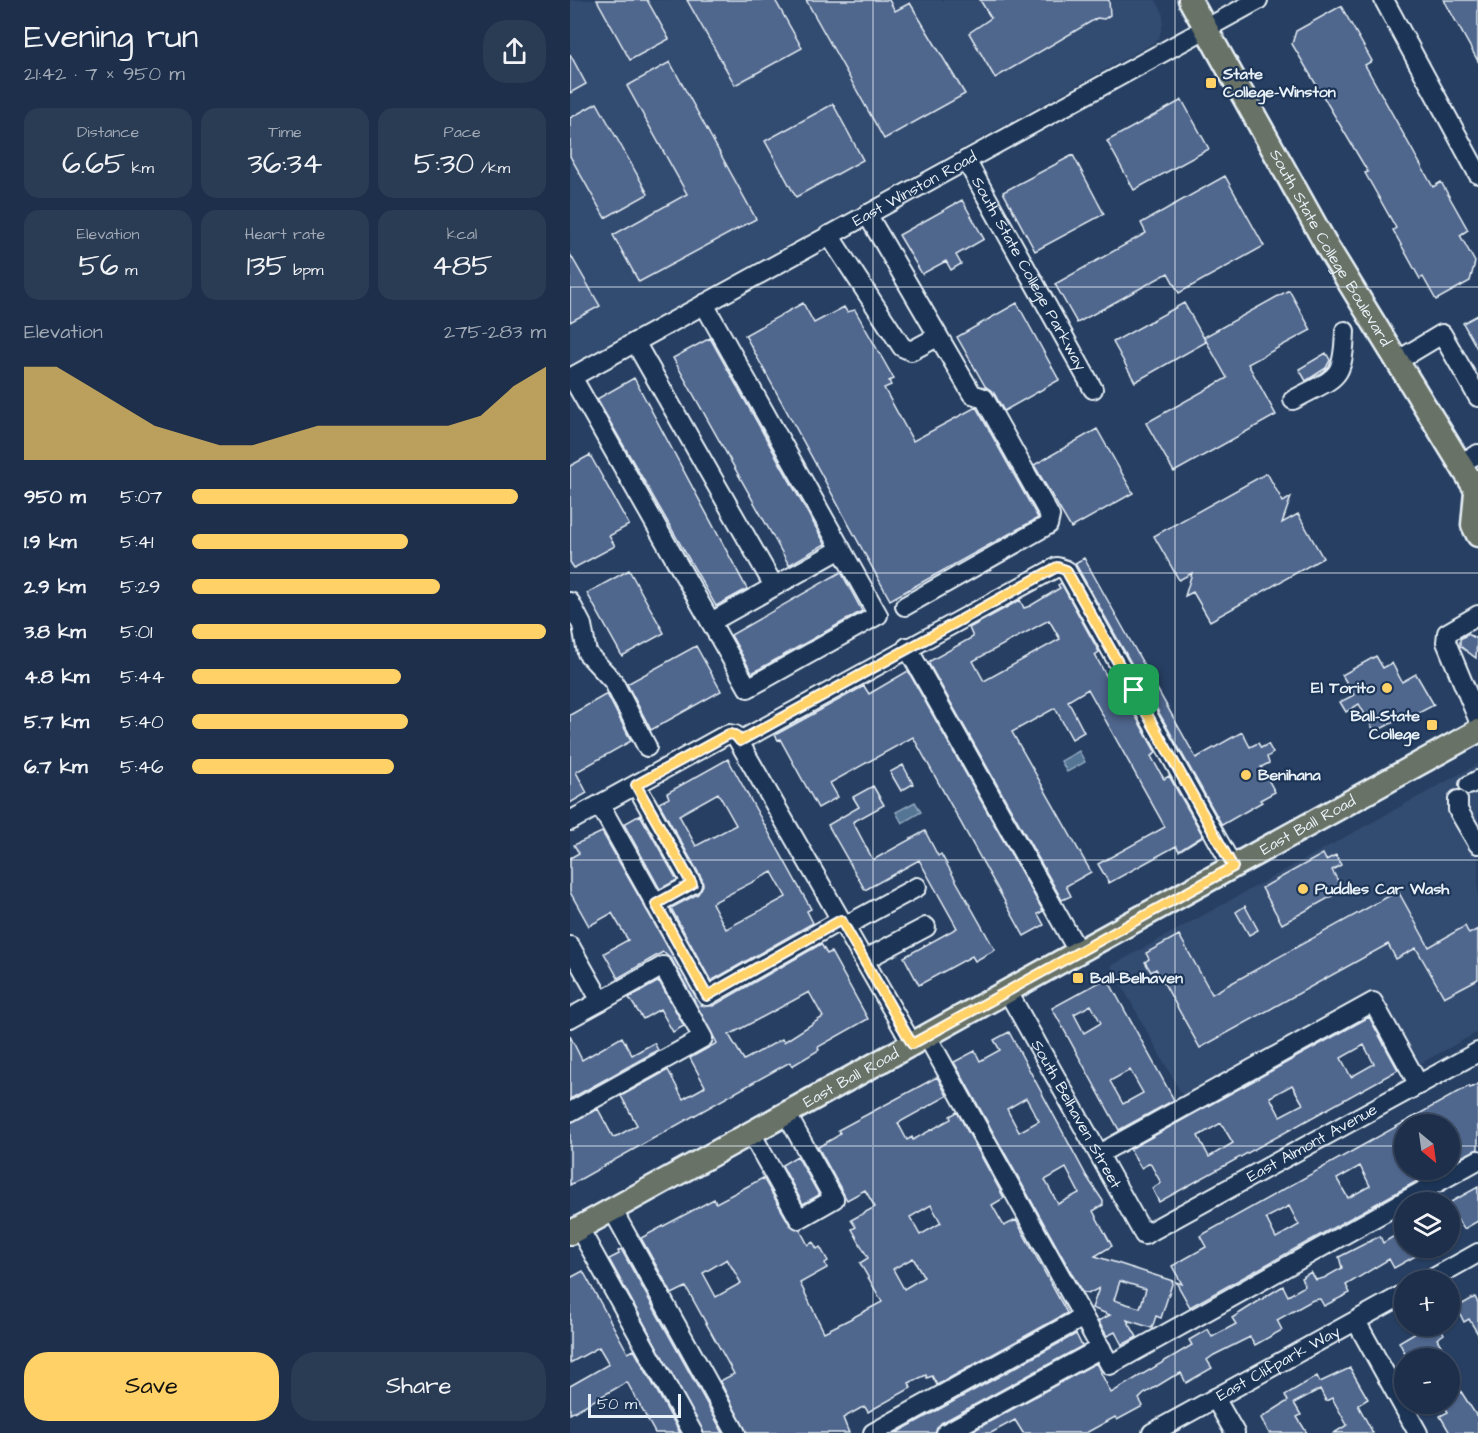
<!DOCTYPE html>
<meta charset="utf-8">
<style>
:root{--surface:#1d2f4a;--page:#2a3b54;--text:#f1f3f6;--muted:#a0a9b5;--line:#3b4a62;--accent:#ffd166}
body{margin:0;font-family:"Architects Daughter",sans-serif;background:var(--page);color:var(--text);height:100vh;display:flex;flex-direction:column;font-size:22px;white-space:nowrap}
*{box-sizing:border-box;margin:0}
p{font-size:20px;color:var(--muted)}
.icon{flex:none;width:33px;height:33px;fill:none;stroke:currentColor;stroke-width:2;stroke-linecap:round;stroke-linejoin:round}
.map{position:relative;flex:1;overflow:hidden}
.details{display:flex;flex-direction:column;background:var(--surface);width:570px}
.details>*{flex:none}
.needle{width:39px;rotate:151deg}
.fabs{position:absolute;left:824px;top:1114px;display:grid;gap:12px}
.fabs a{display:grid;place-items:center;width:66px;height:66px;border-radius:50%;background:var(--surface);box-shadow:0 2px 4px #0004,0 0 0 2px var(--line);font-size:30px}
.scale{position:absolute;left:18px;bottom:15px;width:93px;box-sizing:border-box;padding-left:6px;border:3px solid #e8f1f8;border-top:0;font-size:16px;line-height:21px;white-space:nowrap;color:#e8f1f8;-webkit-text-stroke:4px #1d3557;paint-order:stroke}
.pin{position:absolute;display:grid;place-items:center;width:51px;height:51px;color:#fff;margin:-26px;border-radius:12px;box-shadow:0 3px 9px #0006}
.round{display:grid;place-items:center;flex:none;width:63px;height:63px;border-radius:24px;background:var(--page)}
.summary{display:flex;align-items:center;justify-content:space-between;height:102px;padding:0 24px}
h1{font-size:33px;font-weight:600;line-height:45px}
.stats{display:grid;grid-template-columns:repeat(3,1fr);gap:9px;height:102px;padding:6px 24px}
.stats div{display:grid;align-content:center;border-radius:15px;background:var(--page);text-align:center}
.stats b{font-size:30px;font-weight:600}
.stats small{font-size:16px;font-weight:400}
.stats p{font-size:16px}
.chart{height:168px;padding:12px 24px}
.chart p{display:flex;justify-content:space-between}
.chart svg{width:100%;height:108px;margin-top:6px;fill:var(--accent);opacity:.7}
.cta{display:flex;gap:12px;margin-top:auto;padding:12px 24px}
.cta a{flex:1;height:69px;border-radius:24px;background:var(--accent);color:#111;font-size:24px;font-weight:600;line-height:69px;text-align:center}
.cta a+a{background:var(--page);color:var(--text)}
ul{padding:0 24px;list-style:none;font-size:20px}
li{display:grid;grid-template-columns:96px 72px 1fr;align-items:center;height:45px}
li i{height:15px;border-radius:8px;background:var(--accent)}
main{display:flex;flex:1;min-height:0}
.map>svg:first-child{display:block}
.built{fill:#334b6f}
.water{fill:#547495;stroke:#8fa6bd;stroke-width:1.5}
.building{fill:#50668d;stroke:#e8f1f8;stroke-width:1.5;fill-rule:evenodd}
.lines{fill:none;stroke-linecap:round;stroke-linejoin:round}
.minor-casing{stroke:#e8f1f8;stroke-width:22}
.major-casing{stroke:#e8f1f8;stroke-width:27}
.minor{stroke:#1d3557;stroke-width:18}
.major{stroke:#697266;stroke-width:22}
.route-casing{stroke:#fff;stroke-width:12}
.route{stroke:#ffd166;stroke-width:8}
.grid{fill:none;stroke:#e8f1f8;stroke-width:1.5;stroke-opacity:0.55}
.poi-dot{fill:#ffd166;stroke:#1d3557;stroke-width:2}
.labels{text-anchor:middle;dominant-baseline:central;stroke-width:4.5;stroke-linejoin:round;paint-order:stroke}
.poi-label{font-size:16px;font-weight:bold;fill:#e8f1f8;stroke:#1d3557;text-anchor:start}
.street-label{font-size:16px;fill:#e8f1f8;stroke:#1d3557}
</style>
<main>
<section class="details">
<div class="summary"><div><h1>Evening run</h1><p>21:42 · 7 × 950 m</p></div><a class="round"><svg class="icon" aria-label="share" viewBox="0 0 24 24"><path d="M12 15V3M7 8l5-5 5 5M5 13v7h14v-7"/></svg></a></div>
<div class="stats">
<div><p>Distance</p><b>6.65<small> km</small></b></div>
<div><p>Time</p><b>36:34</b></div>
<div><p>Pace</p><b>5:30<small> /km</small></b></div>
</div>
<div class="stats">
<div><p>Elevation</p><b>56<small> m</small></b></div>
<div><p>Heart rate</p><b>135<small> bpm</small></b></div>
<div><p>kcal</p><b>485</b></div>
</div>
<div class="chart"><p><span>Elevation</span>275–283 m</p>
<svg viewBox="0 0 160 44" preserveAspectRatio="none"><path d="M0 44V6L10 6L20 14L30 22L40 30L50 34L60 38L70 38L80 34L90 30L100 30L110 30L120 30L130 30L140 26L150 14L160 6V44z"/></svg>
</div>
<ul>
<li><b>950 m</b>5:07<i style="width:92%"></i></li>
<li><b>1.9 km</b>5:41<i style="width:61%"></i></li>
<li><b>2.9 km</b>5:29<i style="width:70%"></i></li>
<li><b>3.8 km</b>5:01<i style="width:100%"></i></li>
<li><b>4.8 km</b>5:44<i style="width:59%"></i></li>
<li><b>5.7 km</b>5:40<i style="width:61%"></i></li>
<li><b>6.7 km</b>5:46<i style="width:57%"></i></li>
</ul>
<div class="cta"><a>Save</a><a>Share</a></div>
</section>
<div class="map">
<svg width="908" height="1433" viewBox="0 0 908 1433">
<rect width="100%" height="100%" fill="#273f62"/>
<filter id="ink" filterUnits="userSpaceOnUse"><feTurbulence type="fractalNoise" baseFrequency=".0167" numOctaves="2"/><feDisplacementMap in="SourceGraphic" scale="12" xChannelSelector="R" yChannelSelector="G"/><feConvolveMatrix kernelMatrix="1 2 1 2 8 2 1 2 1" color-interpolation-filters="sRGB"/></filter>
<g filter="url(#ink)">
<path class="built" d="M0,0H586L593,13V24L589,38L580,45L0,365Z
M908,764V1032L846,1066L807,995L621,1097L612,1095L541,966Z"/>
<path class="water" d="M509,751L515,762L497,772L491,761Z
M345,802L351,812L332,823L326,812Z"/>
<path class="building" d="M27,0H77L99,39L60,60Z
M117,0H205L232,48L165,85Z
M236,0H319L325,11L340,3L395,94L314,139Z
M410,0H539L540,15L534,19L527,18L425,78L399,33L421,18Z
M874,0H908V61Z
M771,6L802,61L795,65L863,187L871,182L898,230L890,235L905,262L900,281L866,300L853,277L850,279L823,230L826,228L795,173L798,172L722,44L726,31Z
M0,54L16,84L0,93Z
M100,62L186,219L69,282L43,235L117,194L57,86Z
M612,100L639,149L564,190L537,141Z
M27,103L78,194L35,218L0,156V118Z
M263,104L293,160L226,197L195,141Z
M503,155L534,214L465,251L433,192Z
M655,176L694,246L609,293L598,273L507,323L485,284L576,233L571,223Z
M392,200L414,239L386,255L391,264L381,270L376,261L352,274L329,235Z
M0,254L30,306L0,322Z
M719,290L741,330L678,364L706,415L604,472L576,423L657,378L634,337Z
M233,303L244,323L274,307L277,312L285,310L324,379L319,381L321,385L314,388L343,441L406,407L468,518L320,600L175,335Z
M447,303L489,380L434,411L424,393L415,386L387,337Z
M614,303L636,342L565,382L543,342Z
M908,315V350L893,323Z
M140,338L255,544L219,565L103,358Z
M756,353L760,360L756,368L736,381L729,369Z
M64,378L177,589L146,606L27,399Z
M527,429L563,493L501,528L464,465Z
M20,455L59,525L39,536L45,546L4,568L0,562V466Z
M697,473L713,502L721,497L712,523L728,514L753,558L640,621L623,592L615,596L622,573L609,580L584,536Z
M514,558L626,758L672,732L680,747L688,743L691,748L698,744L703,753L697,757L699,763L691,767L705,792L690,800L692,802L652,825L505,563Z
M59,570L94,633L52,656L17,593Z
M271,572L292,611L182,673L161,635Z
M491,583L529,652L525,655L537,677L542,674L586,753L581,756L591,774L594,779L599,776L633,836L609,851L606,846L539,883L528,864L595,827L518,689L498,701L514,732L502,739L485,708L442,732L521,872L496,886L501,896L492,900L358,662L403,637L399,628L450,600L454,608L460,606L490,588L488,585ZM479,620L490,639L414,681L403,661Z
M898,634L907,639L906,658L890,646V639Z
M126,646L151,691L81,730L57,684Z
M806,656L813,668L822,663L832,682L846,674L864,705L837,719L835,716L805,732L789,704L776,712L770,702L784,695L772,675Z
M338,671L473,911L468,914L474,925L454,936L343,737L260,783L268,797L248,808L210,739L208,740L205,735L294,686L299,694Z
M37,694L61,741L6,772L17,793L0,803V715Z
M158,759L241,909L237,911L243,923L141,981L101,908L128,894L133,885L132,879L89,803L99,798L97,793ZM148,793L166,825L126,846L109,815ZM202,872L216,897L156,929L142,903Z
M333,765L343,784L331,791L320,772Z
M303,786L314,805L283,822L303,860L355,831L368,856L371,854L425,950L405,961L402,956L349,985L334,957L387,928L349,860L295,890L258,825L289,807L283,797Z
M70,815L107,880L90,889L54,824Z
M32,832L131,1005L143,1006L251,944L257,954L261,952L298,1019L248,1047L249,1050L222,1066L220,1062L0,1185V1123L28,1109L43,1137L49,1135L67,1125L51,1096L98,1070L113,1099L131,1089L135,1086L120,1058L147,1043L102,960L93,952L48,978L34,953L58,940L42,913L19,926L0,892V858L9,853L4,845ZM239,992L253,1017L214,1042L212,1039L174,1060L159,1035Z
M753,854L756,860L766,855L771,865L762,870L773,890L712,924L692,888Z
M828,891L859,947L895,926L899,934L908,929V979L874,997L846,948L826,959L818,944L630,1048L586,969L581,972L575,962L579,959L576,953L609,935L642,994Z
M675,906L688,930L679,935L666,912Z
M537,978L604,1100L549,1130L482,1008ZM521,1005L531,1023L514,1033L504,1014ZM560,1070L573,1093L553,1104L540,1081Z
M89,981L114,1026L103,1032L90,1009L73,1019L59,998Z
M799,1017L828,1070L589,1202L582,1188L591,1183L580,1163L571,1168L560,1149ZM794,1045L804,1064L781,1077L771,1058ZM722,1085L733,1104L710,1116L700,1097ZM651,1123L663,1143L639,1157L628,1136Z
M439,1032L517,1177L533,1201V1205L523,1211L542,1246L525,1256L603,1281L591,1318L586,1316L582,1328L557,1320L567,1337L552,1345L545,1332L537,1336L528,1321L540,1315L522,1308L529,1288L518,1294L512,1292L384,1062L405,1051L410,1061L430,1050L424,1040ZM456,1098L469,1121L449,1132L437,1109ZM496,1168L509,1193L488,1204L475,1180ZM550,1281L576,1289L570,1308L544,1300Z
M0,1036L12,1060L52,1037L62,1055L84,1043L88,1050L0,1099Z
M367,1077L377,1096L328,1123L337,1140L342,1137L343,1140L381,1119L380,1116L387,1112L434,1198L422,1205L434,1226L446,1220L497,1313L367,1385L362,1376L357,1378L356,1375L339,1383L341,1388L298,1412L295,1407L291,1408L273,1418L279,1433H177L150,1381L164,1374L116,1287L102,1294L71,1238L144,1199L146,1203L193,1178L220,1225L230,1230L238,1245L243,1242L247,1249L250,1247L258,1261L255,1263L257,1268L230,1283L254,1332L280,1319L312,1302L290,1263L298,1258L282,1229L286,1227L281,1220L305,1207L295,1190L277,1200L248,1147L266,1137L270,1133L268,1130ZM361,1205L371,1223L350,1235L340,1217ZM343,1258L354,1277L334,1289L323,1269ZM157,1259L171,1283L146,1297L133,1273Z
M908,1084V1149L879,1163V1125H834V1170H867L620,1307L606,1282L612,1284L602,1266L636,1247L630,1236L899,1086L900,1088ZM790,1166L800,1186L778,1198L767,1179ZM719,1206L729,1225L706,1238L696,1218Z
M227,1156L249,1195L233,1204L212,1165Z
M908,1187V1221L894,1229L888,1220L879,1225V1203Z
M834,1230V1248H860L824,1268L819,1259L776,1285L780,1293L754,1306L750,1299L743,1300L707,1320L712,1330L685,1345L680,1337L644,1355L637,1360L642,1368L616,1383L611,1373L602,1377L574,1394L569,1399L573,1406L547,1420L545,1417L516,1433H453L445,1420L421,1433H399L526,1363L541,1393L622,1345L619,1340L638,1329L642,1337L666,1324L662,1318L700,1294L713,1286L718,1296L735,1286L731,1278L741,1272L746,1280L754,1278L772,1268L769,1257L810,1236L813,1243Z
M51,1249L153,1433H134L39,1259L49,1254L48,1251Z
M13,1271L58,1353L64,1350L110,1433H85L57,1382L0,1414V1386L39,1364L29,1347L0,1363V1278Z
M905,1297L908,1303V1334L899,1319L894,1322L889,1312L879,1317V1304L886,1300L889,1306Z
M856,1326H870L874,1334L867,1339L879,1359H838L829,1342Z
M506,1334L512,1346L371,1423L365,1433H326Z
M780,1368L798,1399L788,1405L803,1433H764L777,1425L762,1398L756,1401L750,1389L724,1403L731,1415L727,1417L737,1433H699L691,1418L718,1401L715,1395L747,1376L750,1382Z
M879,1373L908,1418V1433H880L870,1416L878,1412L873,1404H879Z"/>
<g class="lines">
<defs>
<g id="minor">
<path d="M814,0L908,174"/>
<path id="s1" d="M396,160L523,389"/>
<path d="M297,214L402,394L414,398L480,516L478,525L335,606"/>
<path d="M259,235L332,347L341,351L367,337"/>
<path d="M65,342L204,586"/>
<path d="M827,361L872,334L908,397"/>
<path d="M2,377L178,688L308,615L134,304"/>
<path id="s2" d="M0,378L688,0"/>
<path d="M723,400C766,376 773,383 775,331"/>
<path d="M890,463L908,454"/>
<path d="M0,602L12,625L17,653L43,681L77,747"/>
<path d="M908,615L877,633L876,642L908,719"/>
<path d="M141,622L271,549"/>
<path d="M337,647L509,953"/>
<path d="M170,741L487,567L496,570L663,867"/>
<path d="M66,785L122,884L85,904"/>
<path d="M899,785L908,780"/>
<path d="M888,800V810L908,844"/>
<path d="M30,805L137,996L271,920"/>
<path d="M0,821L152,737L159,734L165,735L342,1044"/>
<path d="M275,926L347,887"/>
<path d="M0,946L31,1001L0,1018"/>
<path d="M294,960L356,927"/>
<path id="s3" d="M438,992L574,1235L908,1052"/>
<path d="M357,1036L540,1365L908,1160"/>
<path d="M0,1112L133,1038L93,966L31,1001"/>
<path d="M181,1133L229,1219L264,1199L216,1113"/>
<path d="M529,1154L803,1002L849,1085"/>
<path d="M42,1209L166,1433"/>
<path d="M9,1228L123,1433"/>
<path d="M858,1281L908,1253"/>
<path d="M786,1321L848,1433"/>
<path d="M645,1398L665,1433"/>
<path d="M303,1433L513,1317"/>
<path d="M376,1433L531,1348"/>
<path id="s4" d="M582,1433L834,1294"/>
</g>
<g id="major">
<path id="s5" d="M620,0L758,248L908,493"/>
<path d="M906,492L903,525L908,535"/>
<path id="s6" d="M0,1233L908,731"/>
</g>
</defs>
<use href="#minor" class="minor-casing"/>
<use href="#major" class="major-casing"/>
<use href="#minor" class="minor"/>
<use href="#major" class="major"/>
</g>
</g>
<g class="lines" filter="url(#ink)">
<defs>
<path id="route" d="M487,567L496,570L663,867L342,1044L271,920L137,996L86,904L122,884L66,785L159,734L165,735L170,741Z"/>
</defs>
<use href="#route" class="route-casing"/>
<use href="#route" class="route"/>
</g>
<path class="grid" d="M303,0V1433M605,0V1433M0,287H908M0,573H908M0,860H908M0,1146H834M879,1146H908"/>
<g class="poi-dot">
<rect x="635" y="77" width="12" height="12" rx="3"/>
<circle cx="817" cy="688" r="6"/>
<rect x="856" y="719" width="12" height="12" rx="3"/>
<circle cx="676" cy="775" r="6"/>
<circle cx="733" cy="889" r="6"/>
<rect x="502" y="972" width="12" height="12" rx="3"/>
</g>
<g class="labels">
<g class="poi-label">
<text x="653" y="74">State<tspan x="653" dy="18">College-Winston</tspan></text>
<text x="805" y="688" text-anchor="end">El Torito</text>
<text x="850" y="716" text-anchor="end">Ball-State<tspan x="850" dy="18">College</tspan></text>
<text x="688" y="775">Benihana</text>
<text x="745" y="889">Puddles Car Wash</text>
<text x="520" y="978">Ball-Belhaven</text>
</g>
<g class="street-label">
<text stroke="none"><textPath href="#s2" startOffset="393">East Winston Road</textPath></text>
<text stroke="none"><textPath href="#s5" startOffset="285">South State College Boulevard</textPath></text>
<text stroke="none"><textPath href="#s1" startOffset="130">South State College Parkway</textPath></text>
<text stroke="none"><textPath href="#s6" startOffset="843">East Ball Road</textPath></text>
<text stroke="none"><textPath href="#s6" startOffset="321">East Ball Road</textPath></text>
<text stroke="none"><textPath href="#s3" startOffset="140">South Belhaven Street</textPath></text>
<text stroke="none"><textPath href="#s3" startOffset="470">East Almont Avenue</textPath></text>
<text stroke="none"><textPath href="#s4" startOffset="144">East Clifpark Way</textPath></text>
</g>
</g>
</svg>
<div class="fabs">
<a><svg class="needle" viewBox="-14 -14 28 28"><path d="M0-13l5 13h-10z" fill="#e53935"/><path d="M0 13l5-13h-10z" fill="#a0a9b5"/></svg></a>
<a><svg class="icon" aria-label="layers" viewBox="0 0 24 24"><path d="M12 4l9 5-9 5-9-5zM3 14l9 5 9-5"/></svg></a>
<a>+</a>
<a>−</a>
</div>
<div class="scale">50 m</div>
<div class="pin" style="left:564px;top:690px;background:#1e9e55"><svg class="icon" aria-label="arrive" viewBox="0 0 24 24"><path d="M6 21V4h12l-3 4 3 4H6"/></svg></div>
</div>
</main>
